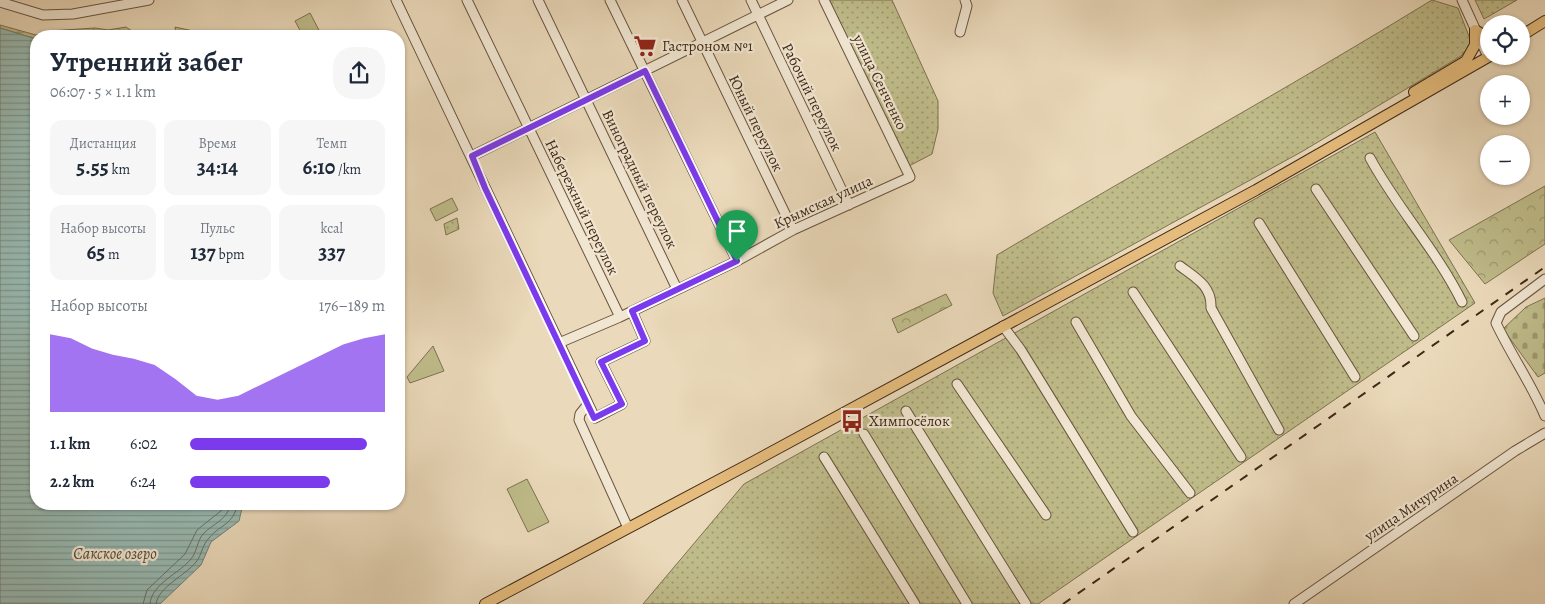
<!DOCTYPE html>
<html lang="ru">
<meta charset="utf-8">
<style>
:root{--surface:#fff;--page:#f6f6f7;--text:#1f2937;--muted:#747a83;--accent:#7c3aed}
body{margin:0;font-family:Alegreya,serif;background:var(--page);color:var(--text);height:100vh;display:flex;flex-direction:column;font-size:19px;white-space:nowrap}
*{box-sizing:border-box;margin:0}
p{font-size:16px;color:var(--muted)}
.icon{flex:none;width:28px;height:28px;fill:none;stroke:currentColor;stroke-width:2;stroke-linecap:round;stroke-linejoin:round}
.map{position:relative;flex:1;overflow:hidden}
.side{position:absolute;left:30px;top:30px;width:375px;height:480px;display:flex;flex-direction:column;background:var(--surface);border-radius:20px;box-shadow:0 1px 4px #0004}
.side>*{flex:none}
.fabs{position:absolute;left:1480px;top:15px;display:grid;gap:10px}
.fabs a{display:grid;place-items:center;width:50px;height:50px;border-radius:50%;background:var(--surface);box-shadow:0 1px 4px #0004;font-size:25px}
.pin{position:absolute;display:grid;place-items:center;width:42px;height:42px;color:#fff;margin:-51px -21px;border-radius:50% 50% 50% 0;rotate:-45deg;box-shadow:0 0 5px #0007}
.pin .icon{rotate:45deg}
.round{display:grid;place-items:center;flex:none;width:52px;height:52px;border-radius:20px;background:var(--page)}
.summary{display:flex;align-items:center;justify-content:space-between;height:85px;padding:0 20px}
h1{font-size:28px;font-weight:700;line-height:38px}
.stats{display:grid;grid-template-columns:repeat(3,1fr);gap:8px;height:85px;padding:5px 20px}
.stats div{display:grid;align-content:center;border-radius:12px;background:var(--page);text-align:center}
.stats b{font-size:21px;font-weight:700}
.stats small{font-size:14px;font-weight:400}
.stats p{font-size:14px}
.chart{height:140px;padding:10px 20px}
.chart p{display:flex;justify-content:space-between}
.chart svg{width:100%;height:90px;margin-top:5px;fill:var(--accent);opacity:.7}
ul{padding:0 20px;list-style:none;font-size:16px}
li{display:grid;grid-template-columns:80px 60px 1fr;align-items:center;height:38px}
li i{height:12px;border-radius:6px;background:var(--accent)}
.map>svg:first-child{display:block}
.green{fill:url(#green-dots);stroke:#7e7250}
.forest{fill:url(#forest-crowns);stroke:#7e7250}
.wetland{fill:url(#wetland-marsh);stroke:#7e7250}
.cemetery{fill:url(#cemetery-stones);stroke:#7e7250}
.pitch{fill:#bfbc8a;stroke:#7e7250}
.water{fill:url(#water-rules);stroke:#748074}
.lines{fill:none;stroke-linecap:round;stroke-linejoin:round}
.shore{stroke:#6b7164;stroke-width:1}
.minor-casing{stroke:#69543e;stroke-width:11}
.major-casing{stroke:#3e2815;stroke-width:12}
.minor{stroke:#f1e6d2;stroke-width:9}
.major{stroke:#e5bc7d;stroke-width:10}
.rail{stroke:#3e2815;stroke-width:2;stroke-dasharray:9 9;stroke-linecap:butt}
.route-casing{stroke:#fff;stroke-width:10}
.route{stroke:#7c3aed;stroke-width:6}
.labels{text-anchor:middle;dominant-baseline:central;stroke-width:4.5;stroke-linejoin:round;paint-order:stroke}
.poi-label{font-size:15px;fill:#3e2815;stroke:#f1e6d2;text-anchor:start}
.street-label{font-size:15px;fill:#3e2815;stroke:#f1e6d2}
.water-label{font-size:16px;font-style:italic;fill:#544c3c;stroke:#f1e6d2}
</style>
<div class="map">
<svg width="1545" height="604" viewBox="0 0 1545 604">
<defs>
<pattern id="green-dots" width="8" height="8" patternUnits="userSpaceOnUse" patternTransform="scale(1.25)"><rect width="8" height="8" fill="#bfbc8a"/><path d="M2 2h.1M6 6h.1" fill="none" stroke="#9d9970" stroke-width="1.8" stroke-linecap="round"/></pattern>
<pattern id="forest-crowns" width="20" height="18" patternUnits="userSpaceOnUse" patternTransform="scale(1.25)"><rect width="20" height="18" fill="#bfbc8a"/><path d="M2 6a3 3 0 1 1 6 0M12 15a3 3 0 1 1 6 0" fill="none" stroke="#9d9970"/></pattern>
<pattern id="wetland-marsh" width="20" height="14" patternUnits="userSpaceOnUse" patternTransform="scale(1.25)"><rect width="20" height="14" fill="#bfbc8a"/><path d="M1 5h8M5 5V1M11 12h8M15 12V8" fill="none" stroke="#9d9970"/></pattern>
<pattern id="cemetery-stones" width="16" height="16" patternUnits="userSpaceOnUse" patternTransform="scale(1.25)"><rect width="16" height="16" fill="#bfbc8a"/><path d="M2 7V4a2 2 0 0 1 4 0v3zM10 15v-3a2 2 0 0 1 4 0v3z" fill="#9d9970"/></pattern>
<pattern id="water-rules" width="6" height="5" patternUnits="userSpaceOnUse" patternTransform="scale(1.25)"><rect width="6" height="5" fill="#98bab3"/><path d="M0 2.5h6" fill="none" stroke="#7d9790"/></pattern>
</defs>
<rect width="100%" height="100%" fill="#ead9ba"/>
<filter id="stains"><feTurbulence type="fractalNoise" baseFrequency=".004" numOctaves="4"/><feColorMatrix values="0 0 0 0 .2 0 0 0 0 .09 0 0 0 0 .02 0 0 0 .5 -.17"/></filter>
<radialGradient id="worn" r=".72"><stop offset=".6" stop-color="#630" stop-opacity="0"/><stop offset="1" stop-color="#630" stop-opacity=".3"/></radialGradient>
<path class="green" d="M828,0H892L938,101V129L932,154L909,166Z
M1432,0L1458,8L1472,44L1461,56L1303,151L1003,316L993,293L997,255C1141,169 1289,88 1432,0Z
M1475,0H1517L1484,19Z
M1375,132L1475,303L1038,604H643L744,484Z
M457,218L459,229L446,235L444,224Z"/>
<path class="forest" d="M1545,186V244L1485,284L1449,240Z
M946,294L952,305L898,333L892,319Z"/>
<path class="wetland" d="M0,25L36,35L49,31L95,28L108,30L126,27L136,34L36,36V39L0,28Z
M175,27L216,36H194L176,33Z"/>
<path class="cemetery" d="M1545,298V373L1538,377L1503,329L1526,307Z"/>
<path class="pitch" d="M310,13L322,36H303L295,21Z
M452,198L458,210L436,221L430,209Z
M433,346L444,371L410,383L407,377Z
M527,479L549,522L528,532L507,489Z"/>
<path class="water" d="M0,28L36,39V504H243L239,521L211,542L201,565L160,604H0Z"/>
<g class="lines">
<path class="shore" d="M143,604L147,590L185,554L197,530L222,510L224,504
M150,604C151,584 180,573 191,559C197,552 197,541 203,534C214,523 227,520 231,504
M156,604C158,587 186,575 196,562C202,555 202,545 209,538C222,523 232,526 238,504"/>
<defs>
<path id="minor" d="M396,0L595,418L622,404L601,362L645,341L632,311
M467,0L620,317
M538,0L677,289
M610,0L737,261
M682,0L793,230
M751,0L849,205
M1462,0L1488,57
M0,2L43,15L73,14L149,0
M960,32L967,6L965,0
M472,156L788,0
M1370,158C1397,208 1437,251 1462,302
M1316,189L1414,336
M1259,223L1355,377
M1180,266C1196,278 1212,286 1211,308L1279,430
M1545,279L1501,312L1496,323C1511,355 1531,383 1545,416
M1133,292L1241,457
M1076,322L1131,416L1190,493
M1003,326L1021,350L1133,532
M559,343L620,317L737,261L793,230L910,177L824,0
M957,384L1046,515
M588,404L580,414L579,420L628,528
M906,411L1026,604
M864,434L967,604
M824,457L915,604
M1294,604L1515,451L1545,433"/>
<path id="major" d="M1475,30L1489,38
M1521,36L1545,21
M1414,92L1466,61L1475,45V30
M485,604L751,463L1256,190L1490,56"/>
</defs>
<use href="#minor" class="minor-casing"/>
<use href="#major" class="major-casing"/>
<use href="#minor" class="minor"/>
<use href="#major" class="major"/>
<path class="rail" d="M1063,604L1545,267"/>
</g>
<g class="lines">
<defs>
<path id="route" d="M645,71L737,261L632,311L645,341L601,362L622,404L594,418L485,188L472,156Z"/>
</defs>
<use href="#route" class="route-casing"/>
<use href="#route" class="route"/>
</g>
<defs>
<symbol id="supermarket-bare" viewBox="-9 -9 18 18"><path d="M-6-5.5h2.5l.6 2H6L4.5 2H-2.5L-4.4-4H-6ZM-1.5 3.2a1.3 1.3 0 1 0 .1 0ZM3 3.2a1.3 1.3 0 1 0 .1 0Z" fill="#8f2418" stroke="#f1e6d2" stroke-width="2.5" paint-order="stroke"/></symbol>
<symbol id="bus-bare" viewBox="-9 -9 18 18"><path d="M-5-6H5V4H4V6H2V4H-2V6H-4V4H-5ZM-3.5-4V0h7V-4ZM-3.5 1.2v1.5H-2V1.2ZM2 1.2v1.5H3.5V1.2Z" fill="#8f2418" stroke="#f1e6d2" stroke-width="2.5" paint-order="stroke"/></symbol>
</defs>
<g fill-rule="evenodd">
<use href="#supermarket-bare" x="629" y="30" width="32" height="32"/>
<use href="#bus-bare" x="836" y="405" width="32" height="32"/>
</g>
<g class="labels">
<g class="poi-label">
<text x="662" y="46">Гастроном №1</text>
<text x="869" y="421">Химпосёлок</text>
</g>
<g class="street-label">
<text transform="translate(880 82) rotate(64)">улица Сенченко</text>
<text transform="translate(812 97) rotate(64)">Рабочий переулок</text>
<text transform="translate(756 123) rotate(64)">Юный переулок</text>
<text transform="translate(640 179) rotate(64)">Виноградный переулок</text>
<text transform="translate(823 202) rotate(-25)">Крымская улица</text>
<text transform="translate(582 207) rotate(64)">Набережный переулок</text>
<text transform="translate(1411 507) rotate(-34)">улица Мичурина</text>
</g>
<g class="water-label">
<text x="115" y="554">Сакское озеро</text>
</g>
</g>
<rect width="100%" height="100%" filter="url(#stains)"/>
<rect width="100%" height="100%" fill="url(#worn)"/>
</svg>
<div class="fabs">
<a><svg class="icon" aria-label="locate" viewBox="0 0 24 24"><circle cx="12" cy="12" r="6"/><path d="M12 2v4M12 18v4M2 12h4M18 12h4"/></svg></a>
<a>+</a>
<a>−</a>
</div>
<div class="pin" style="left:737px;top:261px;background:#1e9e55"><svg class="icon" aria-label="arrive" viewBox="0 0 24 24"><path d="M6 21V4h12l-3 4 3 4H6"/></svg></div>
<section class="side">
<div class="summary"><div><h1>Утренний забег</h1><p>06:07 · 5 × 1.1 km</p></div><a class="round"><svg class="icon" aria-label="share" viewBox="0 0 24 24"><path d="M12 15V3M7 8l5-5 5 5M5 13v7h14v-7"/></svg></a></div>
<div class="stats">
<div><p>Дистанция</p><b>5.55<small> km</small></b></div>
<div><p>Время</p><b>34:14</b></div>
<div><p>Темп</p><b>6:10<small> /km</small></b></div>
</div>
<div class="stats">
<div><p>Набор высоты</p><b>65<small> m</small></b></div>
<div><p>Пульс</p><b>137<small> bpm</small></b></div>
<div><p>kcal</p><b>337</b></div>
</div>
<div class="chart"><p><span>Набор высоты</span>176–189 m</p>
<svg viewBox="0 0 160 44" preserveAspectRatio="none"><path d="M0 44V6L10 8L20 13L30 16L40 18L50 21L60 28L70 36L80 38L90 36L100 31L110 26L120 21L130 16L140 11L150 8L160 6V44z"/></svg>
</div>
<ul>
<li><b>1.1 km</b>6:02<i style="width:91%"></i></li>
<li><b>2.2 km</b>6:24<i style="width:72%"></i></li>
</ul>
</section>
</div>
